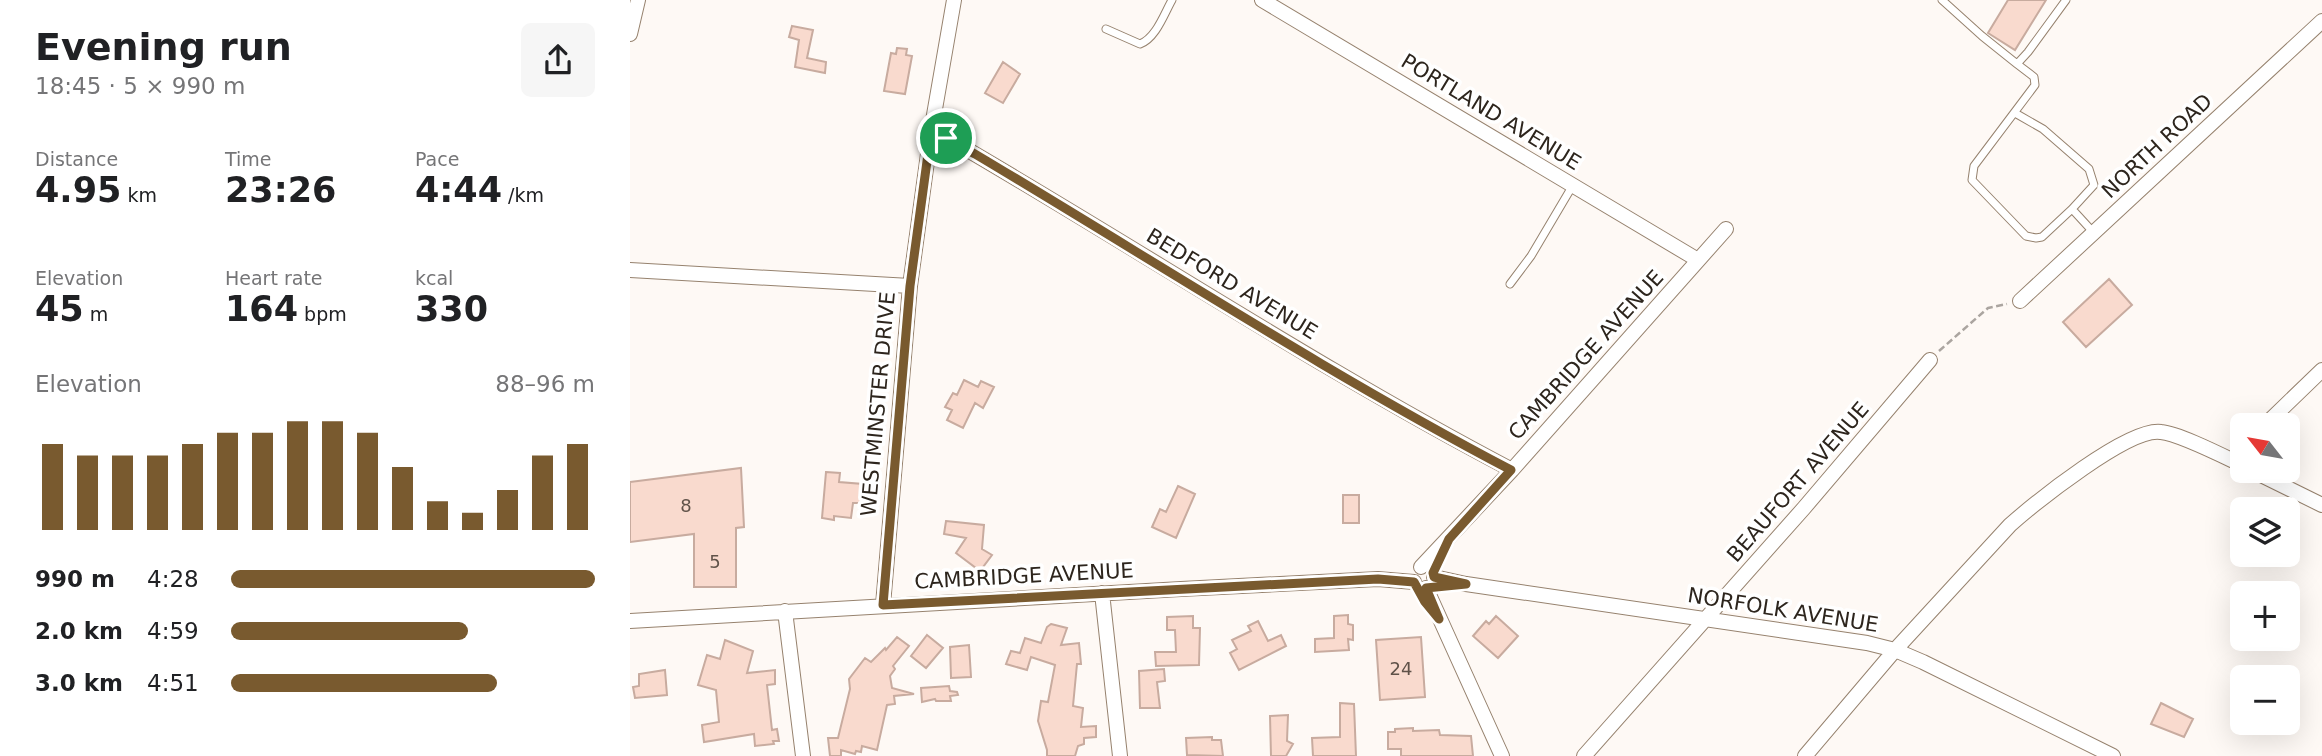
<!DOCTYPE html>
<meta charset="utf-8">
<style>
:root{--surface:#fff;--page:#f6f6f6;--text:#202124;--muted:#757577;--accent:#795a2f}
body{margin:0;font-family:"DejaVu Sans",sans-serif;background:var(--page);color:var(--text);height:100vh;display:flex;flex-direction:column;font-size:26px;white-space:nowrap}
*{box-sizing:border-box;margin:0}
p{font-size:23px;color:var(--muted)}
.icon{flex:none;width:38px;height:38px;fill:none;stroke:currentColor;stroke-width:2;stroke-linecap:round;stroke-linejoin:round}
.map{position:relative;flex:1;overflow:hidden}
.drawer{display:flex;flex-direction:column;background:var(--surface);width:630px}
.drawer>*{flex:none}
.needle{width:46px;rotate:301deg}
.tools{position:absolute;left:1600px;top:413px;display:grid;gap:14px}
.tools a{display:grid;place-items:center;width:70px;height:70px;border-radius:10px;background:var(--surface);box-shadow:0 7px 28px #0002;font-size:35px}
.pin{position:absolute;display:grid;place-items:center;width:60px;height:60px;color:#fff;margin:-30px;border:4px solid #fff;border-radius:50%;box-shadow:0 2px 7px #0007}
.round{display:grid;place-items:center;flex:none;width:74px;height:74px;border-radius:10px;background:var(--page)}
.head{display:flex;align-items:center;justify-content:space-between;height:119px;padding:0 35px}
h1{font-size:38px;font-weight:700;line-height:52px}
.stats{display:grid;grid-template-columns:repeat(3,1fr);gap:10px;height:119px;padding:7px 35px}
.stats div{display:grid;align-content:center}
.stats b{font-size:35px;font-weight:700}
.stats small{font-size:19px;font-weight:400}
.stats p{font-size:19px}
.chart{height:196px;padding:14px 35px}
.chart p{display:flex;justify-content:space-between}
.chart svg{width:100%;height:126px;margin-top:7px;stroke:var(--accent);stroke-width:6}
ul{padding:0 35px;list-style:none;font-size:23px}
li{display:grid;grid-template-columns:112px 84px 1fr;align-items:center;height:52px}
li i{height:18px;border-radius:9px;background:var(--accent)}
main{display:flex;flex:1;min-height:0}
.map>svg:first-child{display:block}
.building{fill:#f9dace;stroke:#c8ab9f;stroke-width:2}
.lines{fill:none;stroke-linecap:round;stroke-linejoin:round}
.lane-casing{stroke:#96826e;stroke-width:9}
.street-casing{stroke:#96826e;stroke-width:16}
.path{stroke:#aba5a0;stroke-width:2.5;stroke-dasharray:7 3.5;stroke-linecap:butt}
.lane{stroke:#fff;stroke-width:7}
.street{stroke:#fff;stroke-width:14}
.route-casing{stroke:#fff;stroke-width:14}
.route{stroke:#795a2f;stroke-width:9}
.labels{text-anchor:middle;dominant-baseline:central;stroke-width:7;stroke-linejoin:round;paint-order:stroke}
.number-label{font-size:18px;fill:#605249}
.street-label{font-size:21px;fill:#2d251d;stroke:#fff}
</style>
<main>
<section class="drawer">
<div class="head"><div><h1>Evening run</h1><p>18:45 · 5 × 990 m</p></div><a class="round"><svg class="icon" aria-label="share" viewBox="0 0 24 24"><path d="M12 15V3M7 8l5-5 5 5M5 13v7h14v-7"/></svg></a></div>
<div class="stats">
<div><p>Distance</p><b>4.95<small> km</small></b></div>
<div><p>Time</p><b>23:26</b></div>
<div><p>Pace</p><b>4:44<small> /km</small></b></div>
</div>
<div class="stats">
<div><p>Elevation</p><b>45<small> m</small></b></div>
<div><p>Heart rate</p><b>164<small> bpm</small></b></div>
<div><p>kcal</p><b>330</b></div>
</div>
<div class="chart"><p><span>Elevation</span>88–96 m</p>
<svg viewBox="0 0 160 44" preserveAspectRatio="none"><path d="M5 44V14M15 44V18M25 44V18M35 44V18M45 44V14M55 44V10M65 44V10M75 44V6M85 44V6M95 44V10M105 44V22M115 44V34M125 44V38M135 44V30M145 44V18M155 44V14"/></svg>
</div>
<ul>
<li><b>990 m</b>4:28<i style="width:100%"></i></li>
<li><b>2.0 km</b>4:59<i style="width:65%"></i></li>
<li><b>3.0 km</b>4:51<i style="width:73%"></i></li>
</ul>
</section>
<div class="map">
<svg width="1692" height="756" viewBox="0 0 1692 756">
<rect width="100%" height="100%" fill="#fef9f5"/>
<path class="building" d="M1378,0H1416L1385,50L1358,33Z
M162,26L183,30L177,58L196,62L195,73L165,67L169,40L159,37Z
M267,48L277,49L276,55L282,56L275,94L254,91L261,53L266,54Z
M373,62L390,74L373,103L355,93Z
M1479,279L1502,305L1456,347L1433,322Z
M334,380L348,387L351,381L364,387L353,408L345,403L333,428L317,420L322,410L315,407L323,393L327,395Z
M111,468L114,527L106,528V587H64V534L0,542V482Z
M196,472L210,473L209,482L233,484L231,503H223L221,518L204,516V520L192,518Z
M548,486L565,494L546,538L522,527L530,509L536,512Z
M713,495H729V523H713Z
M316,521L354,525L352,549L362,555L350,571L326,553L336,538L314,534Z
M718,615V624L723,625V640L718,639L719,650L685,652V639L704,638V616Z
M563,616V628H570L569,665L526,666L525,652H546L545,630H537V617Z
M866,616L888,636L868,658L843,636L856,621L859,624Z
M628,621L638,641L651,635L656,646L609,670L600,653L607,649L602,640L621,631L618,626Z
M421,624L437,628L431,645L449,643L451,664H447L443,706L453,708L451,727L466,726V737L454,738V744L448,746L445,756H417V750L408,721L411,701L418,702L425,665L401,657L397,670L376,664L381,651L390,653L395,638L411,643L417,627Z
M297,635L313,648L296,668L281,656Z
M267,637L279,646L263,666L265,669L260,676L262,688L284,694L264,696L265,704L257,705L247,750L232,746L231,752L226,751L225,754L211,750V756H200L198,738H208L220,689L219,679L235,658L241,662L255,648L256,650Z
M791,637L795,697L750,700L746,640Z
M95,640L123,651L117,673L145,670V684L137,685L142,730L147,729L149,741H143L144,744L125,746L124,734L74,742L72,725L89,722L86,690L68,685L77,655L90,659Z
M339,645L341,677L321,678L320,647Z
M534,669L535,681L527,682L530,708H510L509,671Z
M35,670L37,695L5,698L3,687L9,686V674Z
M319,686L320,691L327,692L328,695L320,696L321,701H306L305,699L292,702L291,688Z
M710,703L724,704L726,756H683L682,738L710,737Z
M1531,703L1563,719L1554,737L1521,724Z
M658,715L657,741L663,744L656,756H641L640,716Z
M783,728V731L809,730L810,735L841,736L843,756H771V749H758V732H765V729Z
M582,737V740H591L593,756L557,755L556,738Z"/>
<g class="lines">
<defs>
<path id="lane" d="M1312,0L1352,36L1387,64L1398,52L1436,0
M476,29L510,44C526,38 534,14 542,0
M1387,64L1404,77L1405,85L1344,166L1342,180L1396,236L1406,238L1412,237L1442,209L1464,233
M1385,113L1413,129L1459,169L1464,185L1442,209
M880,284L901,256L943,185"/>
<path id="street" d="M632,0L1068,260
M0,34L8,0
M301,132L331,146C515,253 693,371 882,470
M0,270L280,286
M1390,301L1692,21
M1635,425L1692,370
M1623,471L1692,505
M791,567L882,470L1096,229
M804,577L836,584L1237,643L1265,650L1293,662L1483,756
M796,588L872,756
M472,593L490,756
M253,605L280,286L301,132L324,0
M155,611L173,756
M0,621L551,589L748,579L784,582
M954,756L1174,508L1300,360
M1175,756L1265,650L1380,525C1405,503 1499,427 1531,432C1550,434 1593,456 1612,465"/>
</defs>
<use href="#lane" class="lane-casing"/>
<use href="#street" class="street-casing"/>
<path class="path" d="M1309,351L1358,308L1377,304"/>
<use href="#lane" class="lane"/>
<use href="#street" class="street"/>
</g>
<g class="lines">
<defs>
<path id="route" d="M301,132L345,154C523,260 698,374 881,470L819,539L803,573L804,577L836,584L796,588L809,619L795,602L784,582L748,579L253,605L280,286Z"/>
</defs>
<use href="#route" class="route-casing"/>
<use href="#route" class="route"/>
</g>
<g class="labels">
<g class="number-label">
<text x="56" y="505">8</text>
<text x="85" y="561">5</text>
<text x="771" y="668">24</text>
</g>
<g class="street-label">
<text transform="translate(861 112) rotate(31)">PORTLAND AVENUE</text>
<text transform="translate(1527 146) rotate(-43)">NORTH ROAD</text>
<text transform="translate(602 284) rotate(31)">BEDFORD AVENUE</text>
<text transform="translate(956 355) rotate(-48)">CAMBRIDGE AVENUE</text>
<text transform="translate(248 404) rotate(-85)">WESTMINSTER DRIVE</text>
<text transform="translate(1168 482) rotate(-49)">BEAUFORT AVENUE</text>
<text transform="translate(394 576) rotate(-3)">CAMBRIDGE AVENUE</text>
<text transform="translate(1153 610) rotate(9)">NORFOLK AVENUE</text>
</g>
</g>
</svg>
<div class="tools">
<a><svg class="needle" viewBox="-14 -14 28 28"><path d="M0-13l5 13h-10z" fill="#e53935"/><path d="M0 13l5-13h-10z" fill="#757577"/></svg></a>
<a><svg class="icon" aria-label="layers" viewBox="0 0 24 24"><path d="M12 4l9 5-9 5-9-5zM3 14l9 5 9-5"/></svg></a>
<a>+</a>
<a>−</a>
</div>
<div class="pin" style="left:316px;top:138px;background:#1e9e55"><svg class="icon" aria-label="arrive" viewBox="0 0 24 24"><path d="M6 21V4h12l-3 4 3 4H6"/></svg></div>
</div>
</main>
